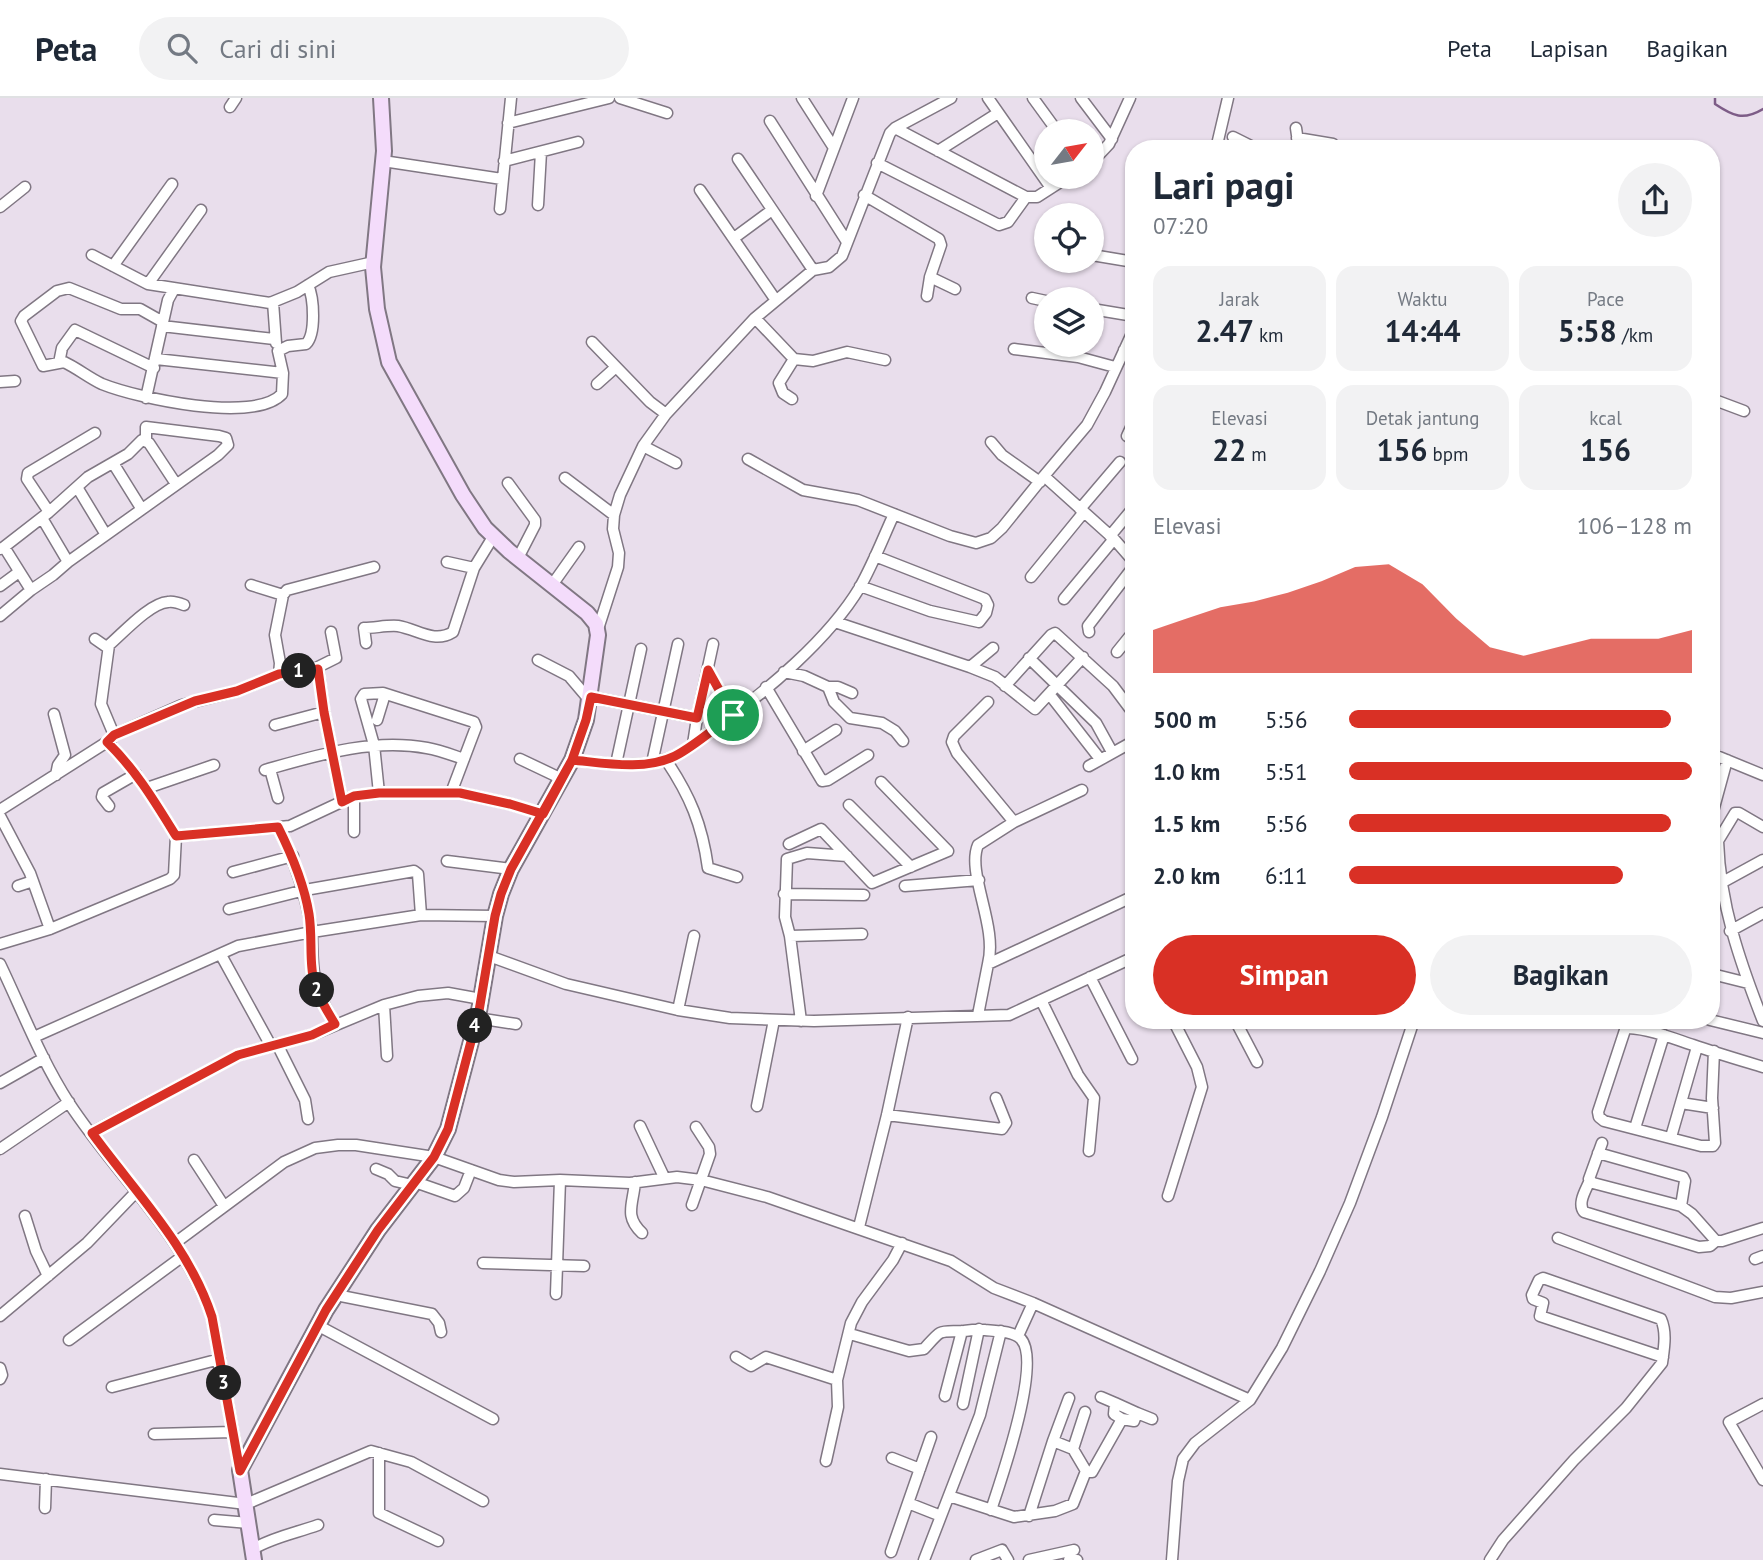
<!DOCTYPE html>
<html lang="id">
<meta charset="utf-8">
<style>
:root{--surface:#fff;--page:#f2f2f3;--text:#1f2937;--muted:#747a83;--line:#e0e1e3;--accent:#d93025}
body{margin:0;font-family:"PT Sans",sans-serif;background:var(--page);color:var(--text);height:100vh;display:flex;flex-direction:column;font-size:26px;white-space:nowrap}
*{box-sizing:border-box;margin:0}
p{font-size:23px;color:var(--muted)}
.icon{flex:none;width:38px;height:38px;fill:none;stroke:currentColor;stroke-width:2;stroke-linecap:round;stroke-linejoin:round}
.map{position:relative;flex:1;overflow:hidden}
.sheet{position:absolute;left:1125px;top:42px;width:595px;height:889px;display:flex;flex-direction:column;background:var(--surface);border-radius:28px;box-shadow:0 2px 5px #0004}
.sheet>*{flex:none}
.needle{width:46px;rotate:59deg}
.controls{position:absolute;left:1034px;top:21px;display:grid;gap:14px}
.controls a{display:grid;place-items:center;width:70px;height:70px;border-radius:50%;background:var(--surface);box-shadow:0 2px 5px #0004;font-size:35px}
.pin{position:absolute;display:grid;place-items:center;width:60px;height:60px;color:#fff;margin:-30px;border:4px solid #fff;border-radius:50%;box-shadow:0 2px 7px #0007}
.km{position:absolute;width:35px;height:35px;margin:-18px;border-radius:50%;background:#222;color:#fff;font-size:19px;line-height:35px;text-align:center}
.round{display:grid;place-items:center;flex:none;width:74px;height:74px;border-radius:37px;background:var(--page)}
.head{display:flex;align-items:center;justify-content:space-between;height:119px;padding:0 28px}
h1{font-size:38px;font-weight:700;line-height:52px}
.stats{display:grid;grid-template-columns:repeat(3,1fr);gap:10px;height:119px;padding:7px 28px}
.stats div{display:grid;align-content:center;border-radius:18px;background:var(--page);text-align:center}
.stats b{font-size:30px;font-weight:700}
.stats small{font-size:19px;font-weight:400}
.stats p{font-size:19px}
.chart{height:196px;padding:14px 28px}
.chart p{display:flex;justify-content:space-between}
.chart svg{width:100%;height:126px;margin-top:7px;fill:var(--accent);opacity:.7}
.cta{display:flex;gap:14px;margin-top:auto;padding:14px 28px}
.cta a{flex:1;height:80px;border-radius:42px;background:var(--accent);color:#fff;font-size:28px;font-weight:700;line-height:80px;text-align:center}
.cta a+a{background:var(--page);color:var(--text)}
ul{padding:0 28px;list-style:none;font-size:23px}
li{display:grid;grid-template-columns:112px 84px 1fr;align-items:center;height:52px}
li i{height:18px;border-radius:9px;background:var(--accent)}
header{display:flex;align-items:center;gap:42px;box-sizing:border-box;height:98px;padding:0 35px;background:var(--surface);border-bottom:2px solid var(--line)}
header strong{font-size:33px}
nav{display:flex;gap:38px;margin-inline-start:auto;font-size:24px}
.search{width:490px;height:63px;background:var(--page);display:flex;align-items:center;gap:18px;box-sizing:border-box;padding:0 24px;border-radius:38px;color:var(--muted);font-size:26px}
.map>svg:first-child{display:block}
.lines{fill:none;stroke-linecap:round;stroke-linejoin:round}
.stream{stroke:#7d5c87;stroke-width:2.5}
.street-casing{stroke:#807783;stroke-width:13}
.secondary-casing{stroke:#807783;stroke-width:18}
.street{stroke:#fff;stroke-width:10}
.secondary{stroke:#f4dcfb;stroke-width:14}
.route-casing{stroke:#fff;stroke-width:14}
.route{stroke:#d93025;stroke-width:9}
</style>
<header>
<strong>Peta</strong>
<div class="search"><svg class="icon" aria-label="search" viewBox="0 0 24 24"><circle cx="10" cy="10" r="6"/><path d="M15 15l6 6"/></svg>Cari di sini</div>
<nav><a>Peta</a><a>Lapisan</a><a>Bagikan</a></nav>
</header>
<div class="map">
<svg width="1763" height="1462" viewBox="0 0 1763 1462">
<rect width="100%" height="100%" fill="#e9deec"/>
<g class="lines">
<path class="stream" d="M1715,0V6C1733,18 1743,23 1763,11"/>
<defs>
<path id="street" d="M620,0L667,15
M802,0L834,50
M988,0L1051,90
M1033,0L1057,33
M1081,0L1112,41
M230,9L236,0
M770,23L847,144
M508,25L609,0
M1296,30L1299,51
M1233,39L1257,51
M1297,40L1333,46
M1216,51L1228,0
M938,53L998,15
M738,61L813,172
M383,63L502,81
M504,63L578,44
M1092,64L1109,46L1130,0
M877,65L999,127L1008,124L1026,99L895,30
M700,92L775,201
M864,97L939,141L941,147L930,179L955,191
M816,98L853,0
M1026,99H1037L1068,79
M538,107L541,54
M0,109L25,89
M500,111L511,0
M734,140L772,112
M92,157L148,186L270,205L297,194L329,174L374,164
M1092,157L1134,164
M113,168L172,86
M148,186L201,112
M927,198L930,179
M1032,200L1046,203
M273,204L276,245
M1092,211L1134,218
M755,220L794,261L813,263L847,254L885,262
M163,224L140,211H121L69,190L57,193L24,218L21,223L43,268L64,264C77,270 89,280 102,286C137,300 254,326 282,296L283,275L278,253L288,248L306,246C316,236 314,200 308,187
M162,228L274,241
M592,244L650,304L666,316
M1014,251L1078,259L1115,269
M1124,252L1134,257
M156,261L283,275
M59,265L62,250L75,232L154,270
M0,284L15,283
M597,286L616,269
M146,300L168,202L174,191
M792,301L783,295L779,285L794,261
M1712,301L1744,313
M1134,323L1127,338L1134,340
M991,344L1002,357L1040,384
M643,348L676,365
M748,361L803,392L858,402L950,438L976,445L991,440L1002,430L1044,378L1114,441L1134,464
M113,365L141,410
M1044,378L1087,327L1105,294L1134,231
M565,380L614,417
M508,385L535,422V427L518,460
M77,389L106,437
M1080,411L1120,364
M49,414L88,379L128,356L142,342L149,345L176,386
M42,420L68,464L218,357L228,347L226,340L219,338L146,329V342
M1110,438L1134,409
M4,449L49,414L27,381L28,375L95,335
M447,464L474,470
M1031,479L1084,414
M251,487L283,497
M552,487L579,449
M0,488L19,474
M860,488L930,513L979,524L986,515L988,507L985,501L875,458
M31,492L53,477L68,464
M1064,501L1114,441
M0,518L31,492L4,449L0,451
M835,524L970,569L993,550
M598,531L618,469L619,455L613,431L614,417L620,397L643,348L666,316L755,220L813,172L829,169L842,158L890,35L895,30L951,0
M1089,534L1088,528L1134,468
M95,541L108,550
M366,545L364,530C375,530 387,527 398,528C417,531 434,546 453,534L474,470L493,439
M1117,554L1134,533
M1029,560L1096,625L1112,654
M538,562L569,578L586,598L697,620L713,546
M970,569L995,579L1035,611L1083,559
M708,572L733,617
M784,574L804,578L828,589L834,604L850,620L882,625L895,633L903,643
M279,576L319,571
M1005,588L1051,537L1055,535L1113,588L1134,616
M766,589L822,683L828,682L868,657
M828,589H838L852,595
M1050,597L1100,661
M988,604L954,638L952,644L957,655L1014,724
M324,614L318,569L336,560L331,534
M54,616L65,657L58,667L56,677
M377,622L385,596
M275,627L324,614L342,704
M114,637L101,606L109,547C123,535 150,505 168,504C173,503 179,505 184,507
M1712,637L1714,656
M107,644C136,672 155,704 176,738L290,728L354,698L379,695H460L510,706L543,716
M693,646L697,620
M803,653L836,632
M1712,656L1763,677
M520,661L562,681
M572,662C603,665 637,671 667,661C685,655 701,640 716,629C766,594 829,541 860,489C873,466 883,440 894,416
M666,662C690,698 702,726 708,770L737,779
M652,665L678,546
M616,666L641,551
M1089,668L1134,643
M270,671L278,700
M265,672C318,657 372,640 427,650C439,652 452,657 464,661
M147,690L214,667
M379,695L374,647L361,601L364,596L383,595L474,624L476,629L451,695
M354,698V734
M849,707L911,769
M109,708L102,699L103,695L136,676
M0,712L107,644L114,637L182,607L237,593L279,576L280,565L275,537L283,497L287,492L374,469
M1712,717L1727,662
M0,718L30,775L50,831
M1712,741L1718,743C1720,807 1740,864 1763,923
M1718,743L1735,715H1739L1763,729
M789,746L821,731L872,785L948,753L881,684
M447,763L511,771
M233,774L293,758
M1721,785L1763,762
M18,788L33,783
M905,788L979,782
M784,796L864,797
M229,811L305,792L414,773L418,776L421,817
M1730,833L1763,815
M790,838L862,836
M0,846L50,831L170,781L174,777L176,738
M221,857L271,948
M489,858L566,886L678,912L730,920L814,923L1009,917L1134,859
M0,866C22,912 41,962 69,1005C116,1077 184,1136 212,1219L240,1372
M988,866C998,828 966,775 978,747L1014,724L1082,692
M1712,876L1748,885
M1090,879L1132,961
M1041,902L1078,977L1094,1000L1089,1053
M384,907L387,958
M678,912L694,838
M978,917L988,866L1134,798
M477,920L516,926
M1235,922L1257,964
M1710,922L1763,935
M801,923L790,838L785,819L787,761L807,755L847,758
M335,926C313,890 312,875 312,834L421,817L495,818
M34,939L238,848L312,834C306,796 295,763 278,729
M277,946L305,1002L308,1021
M1714,953L1712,1000L1715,1045L1713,1048H1701L1604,1023L1599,1019L1598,1014L1625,932L1628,930C1650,931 1672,940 1693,947C1716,955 1740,962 1763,969
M0,985L44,960
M1681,1005L1713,1010
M757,1008L774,922
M887,1017L1002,1031L1006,1025L996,1000
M640,1028L664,1079
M1635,1030L1664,937
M91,1035L238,957L312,937L384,907L418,898L448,895L481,901
M1671,1039L1697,949
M1602,1045L1589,1081L1593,1085L1681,1108L1692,1116L1716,1143H1722L1763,1130
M0,1051L69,1004
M1598,1055L1683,1079L1685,1083L1681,1108
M194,1062L224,1108
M376,1071L388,1076L395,1083L412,1087
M1590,1082C1586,1092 1577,1105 1584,1114L1699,1149L1710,1148L1716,1143
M415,1084L455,1098L464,1090L471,1072
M635,1084C633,1107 624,1118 642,1135
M1168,1098L1202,989L1197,969L1173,922
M692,1107L710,1056L709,1049L696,1029
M25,1118L36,1153L48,1178
M859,1129L887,1017L908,919
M1558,1140L1715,1199L1731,1200L1763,1194
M175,1145L284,1064L315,1050L338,1047H356L434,1059L499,1082L514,1084L560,1082L630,1085L677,1079L701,1082L767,1099L951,1163L994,1190L1033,1205L1250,1302
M1755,1161L1763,1158
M483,1165L584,1168
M556,1196L560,1082
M336,1197L432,1216L439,1225L441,1234
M0,1218L87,1145L137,1093
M317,1227L493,1321
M850,1236L909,1253L924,1251C943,1230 937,1234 964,1233C971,1232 978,1231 985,1232C996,1233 1013,1233 1021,1241C1042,1264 1001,1382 991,1412
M1018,1238L1033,1205
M69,1242L183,1158
M736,1259L751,1268L766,1259L837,1282
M0,1270L2,1277L0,1281
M112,1289L220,1261
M945,1298L962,1233
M1101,1299L1115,1305L1114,1316L1122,1321
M1115,1305L1137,1315
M963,1306L979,1231
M1763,1306L1729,1324L1763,1382
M154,1336L233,1334
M1073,1351L1085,1314
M379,1355V1415L438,1443
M892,1360L920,1371
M826,1363L838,1309L837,1282L851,1225L862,1204L893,1162L902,1145
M1086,1373L1092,1374L1122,1321L1134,1323L1137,1315L1152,1321
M0,1376L246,1406L371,1353L411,1364L483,1403
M949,1398L1014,1419L1055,1413L1073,1406L1086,1373L1073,1351L1053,1343L1069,1300
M45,1410L46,1381
M941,1418L980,1317L1001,1233
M1029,1418L1053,1343
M214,1422L249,1425
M253,1451C273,1439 296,1435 318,1427
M891,1454L908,1405
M924,1462L941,1418L908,1405L931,1339
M976,1462L1002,1452L1008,1462
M1029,1462L1074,1452
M1069,1462H1077
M1172,1462L1178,1383L1183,1361L1195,1345L1250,1302L1282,1250L1320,1173L1350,1105L1382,1019L1414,922
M1490,1462L1503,1442L1574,1362L1626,1310L1662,1265C1664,1250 1667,1235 1661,1221L1543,1180L1539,1182L1532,1197L1533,1201L1543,1205L1540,1218L1663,1259"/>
<path id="secondary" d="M254,1462L240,1372L326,1212L378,1132L434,1059L448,1031L479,913L495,818L501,796L511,771L572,662L586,622L598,537L596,526L587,515L509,453L485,430L463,397L389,264L377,211L373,169L384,53L381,0"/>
</defs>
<use href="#street" class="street-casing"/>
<use href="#secondary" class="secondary-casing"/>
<use href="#street" class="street"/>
<use href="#secondary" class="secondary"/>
</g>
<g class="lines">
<defs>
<path id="route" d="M733,617C714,630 696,647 675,658C645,673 604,665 572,662L543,716L510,706L460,695H379L354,698L342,704L324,614L318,571L279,576L237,593L195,603L114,637L107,644C136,672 155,704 176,738L278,729C292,757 304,785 309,816C312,835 310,853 312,871C313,891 325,909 335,926L312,937L238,957L92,1035C135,1094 189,1148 212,1219L240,1373L326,1212L378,1132L434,1059L448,1031L479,913L495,818L501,796L511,771L572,662L586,622L591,599L697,620L708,572L733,617"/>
</defs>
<use href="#route" class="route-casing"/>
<use href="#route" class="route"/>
</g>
</svg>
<div class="controls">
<a><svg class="needle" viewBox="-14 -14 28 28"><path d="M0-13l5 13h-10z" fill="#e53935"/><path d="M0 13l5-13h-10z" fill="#747a83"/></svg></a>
<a><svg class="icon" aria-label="locate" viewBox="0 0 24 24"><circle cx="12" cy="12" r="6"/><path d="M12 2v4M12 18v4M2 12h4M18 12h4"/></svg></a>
<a><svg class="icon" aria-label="layers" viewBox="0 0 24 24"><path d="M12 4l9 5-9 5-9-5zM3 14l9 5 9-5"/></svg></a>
</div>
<div class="pin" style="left:733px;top:617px;background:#1e9e55"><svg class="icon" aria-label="arrive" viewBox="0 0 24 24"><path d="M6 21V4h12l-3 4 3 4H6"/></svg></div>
<b class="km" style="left:299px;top:573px">1</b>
<b class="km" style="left:317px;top:892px">2</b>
<b class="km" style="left:224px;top:1285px">3</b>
<b class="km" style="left:475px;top:928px">4</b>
<section class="sheet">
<div class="head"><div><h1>Lari pagi</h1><p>07:20</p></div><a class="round"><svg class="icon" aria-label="share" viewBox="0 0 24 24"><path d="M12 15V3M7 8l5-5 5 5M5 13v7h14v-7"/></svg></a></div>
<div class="stats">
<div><p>Jarak</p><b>2.47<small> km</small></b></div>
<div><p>Waktu</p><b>14:44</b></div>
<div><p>Pace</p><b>5:58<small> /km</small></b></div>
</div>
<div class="stats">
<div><p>Elevasi</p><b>22<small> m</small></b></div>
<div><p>Detak jantung</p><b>156<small> bpm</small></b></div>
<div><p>kcal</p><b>156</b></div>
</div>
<div class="chart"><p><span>Elevasi</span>106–128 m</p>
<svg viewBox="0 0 160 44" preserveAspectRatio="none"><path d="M0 44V29L10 25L20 21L30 19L40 16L50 12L60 7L70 6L80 13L90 25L100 35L110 38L120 35L130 32L140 32L150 32L160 29V44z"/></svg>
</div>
<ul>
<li><b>500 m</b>5:56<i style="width:94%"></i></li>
<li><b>1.0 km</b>5:51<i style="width:100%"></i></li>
<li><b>1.5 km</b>5:56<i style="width:94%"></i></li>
<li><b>2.0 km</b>6:11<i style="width:80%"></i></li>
</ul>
<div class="cta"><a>Simpan</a><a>Bagikan</a></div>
</section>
</div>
